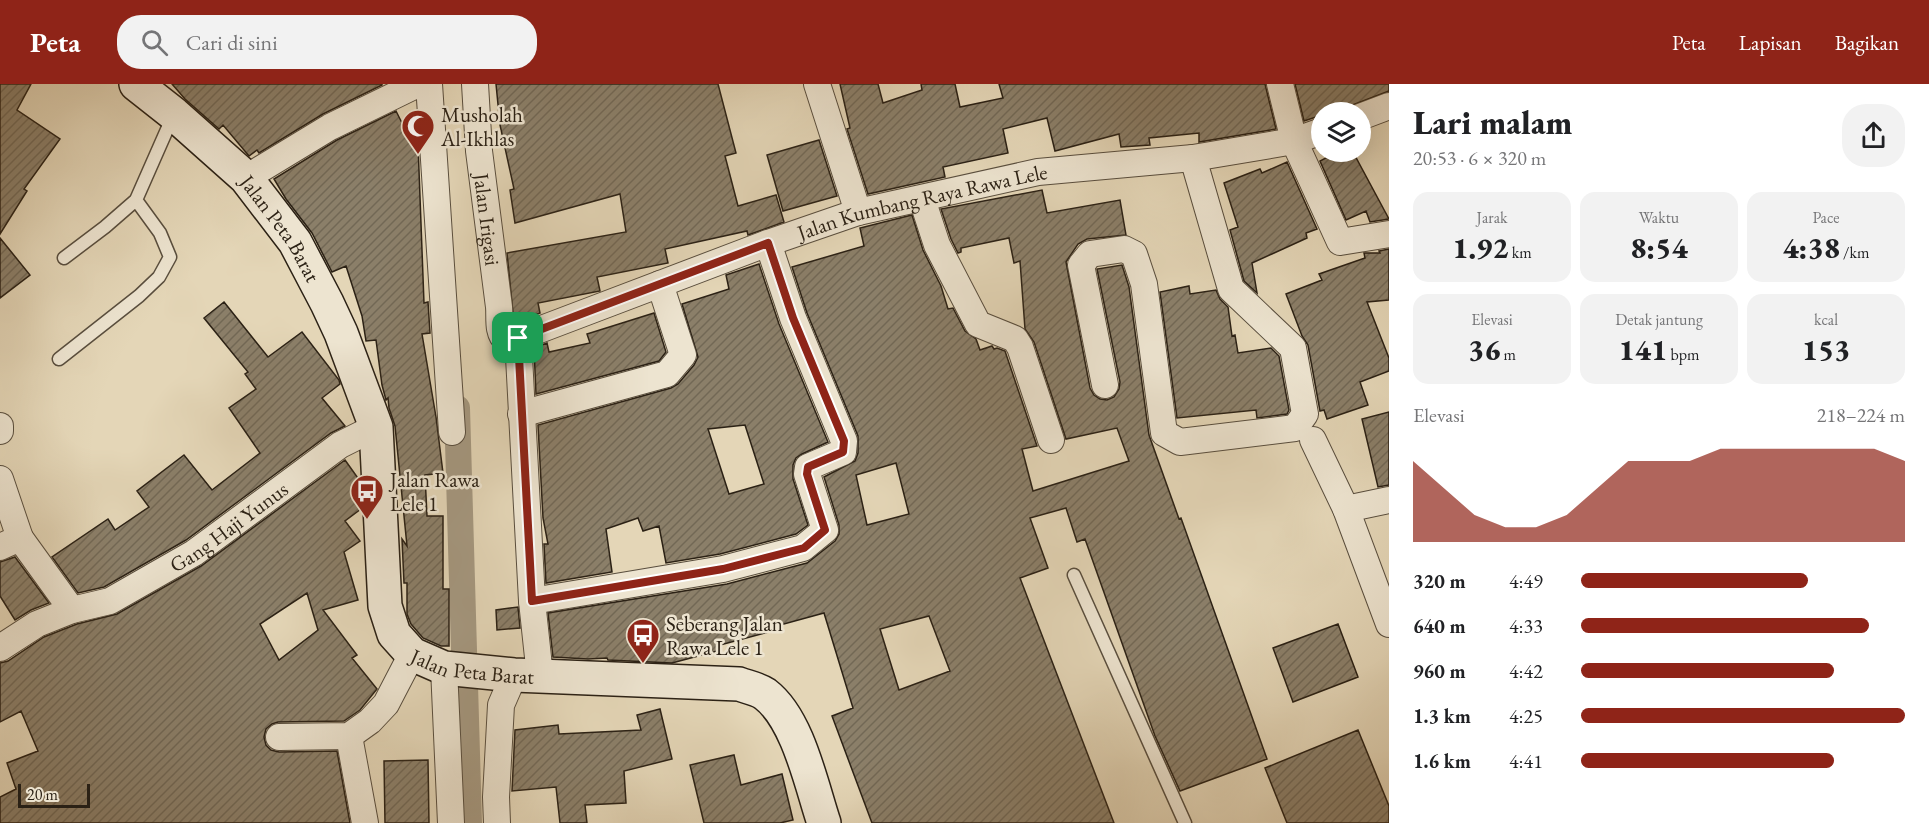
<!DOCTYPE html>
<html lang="id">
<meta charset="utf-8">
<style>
:root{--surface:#fff;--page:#f2f2f2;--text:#202124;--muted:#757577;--accent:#8f2418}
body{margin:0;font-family:"EB Garamond",serif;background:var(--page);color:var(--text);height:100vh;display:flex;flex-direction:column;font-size:22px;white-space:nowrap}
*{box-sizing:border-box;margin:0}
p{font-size:20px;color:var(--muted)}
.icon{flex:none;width:33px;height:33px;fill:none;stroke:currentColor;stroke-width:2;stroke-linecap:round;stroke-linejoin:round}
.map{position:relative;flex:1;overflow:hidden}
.details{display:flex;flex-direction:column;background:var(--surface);width:540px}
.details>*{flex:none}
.buttons{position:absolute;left:1311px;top:18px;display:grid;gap:12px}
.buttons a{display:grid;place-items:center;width:60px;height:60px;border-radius:50%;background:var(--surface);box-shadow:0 6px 24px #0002;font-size:30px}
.scale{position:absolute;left:18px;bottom:15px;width:72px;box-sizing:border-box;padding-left:6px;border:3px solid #2b2115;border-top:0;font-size:16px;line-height:21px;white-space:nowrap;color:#2b2115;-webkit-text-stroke:4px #ede4d0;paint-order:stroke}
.pin{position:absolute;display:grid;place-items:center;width:51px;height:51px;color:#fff;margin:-26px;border-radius:12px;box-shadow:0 3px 9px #0006}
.round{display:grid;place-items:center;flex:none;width:63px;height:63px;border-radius:24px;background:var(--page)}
.head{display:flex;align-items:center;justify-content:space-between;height:102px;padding:0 24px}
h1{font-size:33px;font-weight:800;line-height:45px}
.figures{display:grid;grid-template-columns:repeat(3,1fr);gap:9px;height:102px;padding:6px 24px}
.figures div{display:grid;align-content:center;border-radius:15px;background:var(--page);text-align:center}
.figures b{font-size:30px;font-weight:800}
.figures small{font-size:16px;font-weight:400}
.figures p{font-size:16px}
.chart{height:168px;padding:12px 24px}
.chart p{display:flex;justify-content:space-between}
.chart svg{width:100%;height:108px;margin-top:6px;fill:var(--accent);opacity:.7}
ul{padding:0 24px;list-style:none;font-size:20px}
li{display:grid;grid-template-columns:96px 72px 1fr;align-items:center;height:45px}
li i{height:15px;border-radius:8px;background:var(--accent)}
header{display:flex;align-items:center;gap:36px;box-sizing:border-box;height:84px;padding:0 30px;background:var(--accent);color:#fff}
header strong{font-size:28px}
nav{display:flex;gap:33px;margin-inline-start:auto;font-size:21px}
.search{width:420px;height:54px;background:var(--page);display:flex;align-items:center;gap:15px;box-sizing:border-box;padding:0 21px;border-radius:24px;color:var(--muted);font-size:22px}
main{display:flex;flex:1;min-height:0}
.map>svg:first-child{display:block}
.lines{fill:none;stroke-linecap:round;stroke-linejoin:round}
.canal{stroke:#a59880;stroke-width:26}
.building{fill:url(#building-hatch);stroke:#2b2115;stroke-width:1.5;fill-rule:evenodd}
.service-casing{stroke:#594e3e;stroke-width:15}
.minor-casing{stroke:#594e3e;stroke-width:28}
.secondary-casing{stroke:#2b2115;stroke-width:36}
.service{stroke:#ede4d0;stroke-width:12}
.minor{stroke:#ede4d0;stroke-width:26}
.secondary{stroke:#ede4d0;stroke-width:33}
.route-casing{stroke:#fff;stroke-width:12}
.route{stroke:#8f2418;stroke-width:8}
.labels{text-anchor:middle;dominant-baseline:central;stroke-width:5;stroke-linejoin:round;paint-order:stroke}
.poi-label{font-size:21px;fill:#2b2115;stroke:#ede4d0;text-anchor:start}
.street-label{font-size:21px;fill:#2b2115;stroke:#ede4d0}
</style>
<header>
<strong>Peta</strong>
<div class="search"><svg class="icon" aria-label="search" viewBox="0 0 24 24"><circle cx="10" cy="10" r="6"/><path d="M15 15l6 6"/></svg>Cari di sini</div>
<nav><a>Peta</a><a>Lapisan</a><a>Bagikan</a></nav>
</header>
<main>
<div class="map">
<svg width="1389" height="739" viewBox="0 0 1389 739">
<defs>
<pattern id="building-hatch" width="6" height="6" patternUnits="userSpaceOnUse" patternTransform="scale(1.5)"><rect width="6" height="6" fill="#8b7f69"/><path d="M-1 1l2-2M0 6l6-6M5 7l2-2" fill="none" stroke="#726855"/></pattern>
</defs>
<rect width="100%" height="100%" fill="#e4d6b7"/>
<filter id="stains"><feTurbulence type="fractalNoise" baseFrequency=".00333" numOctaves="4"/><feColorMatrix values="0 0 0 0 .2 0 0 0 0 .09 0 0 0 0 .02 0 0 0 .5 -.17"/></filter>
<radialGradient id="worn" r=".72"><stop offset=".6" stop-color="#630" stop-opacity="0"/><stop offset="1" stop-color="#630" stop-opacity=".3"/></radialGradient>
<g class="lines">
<path class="canal" d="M457,324L469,739"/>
</g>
<path class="building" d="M0,0H31L17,26L60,55L24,105L27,107L0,150Z
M172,0H382V1L323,30L259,69L257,66L249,72L223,41L219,45L185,15Z
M496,0H718L736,69L725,72L738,122L776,111L784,138L748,151L747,147L665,165L668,179L597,193L600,207L538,219L540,229L514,239L507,169L626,148L620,110L515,139L510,106L514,105L500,41Z
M840,0H878L883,19L922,6L921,0H955L960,23L1003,14L999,0H1265L1276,45L1199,58V49L1149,54L1150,61L1121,63L1119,50L1055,67L1047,34L1003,45L1008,69L943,83L945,93L868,110L847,45L850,44Z
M1295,0H1389V7L1350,22L1330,28H1322V31L1304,37Z
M396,27L413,61L418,60L424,219L428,218L430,249L422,250L436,333L443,389L425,391L427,432H443V505H449V562H441L423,554L411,540L407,530V499H404L402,455L407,462L395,342L389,324L388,314L386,316L382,301L376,256L366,257L362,232L346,182L332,188L312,149L286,115L274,95L337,56Z
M819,56L837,112L783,127L767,71Z
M1337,68H1353L1389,135L1370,138L1366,127L1346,136L1320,77Z
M1287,78L1317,145L1306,149L1307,154L1252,179L1257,209L1244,197L1230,146L1238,143L1224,99L1260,85L1262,89Z
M1042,106L1047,129L1120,116L1126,151L1087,155L1078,160L1066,178L1090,304L1094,311L1100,315L1107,316L1114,313L1119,305L1120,298L1097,185L1122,181L1129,203L1149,351L1179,435L1181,434L1267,675L1180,707L1155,652L1085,455L1077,458L1066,424L1030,434L1048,484L1020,494L1114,739H872L832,632L853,624L824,529L780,541V545L720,561L721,566L672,579L608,576L607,574L588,575L553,573L548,529L727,500L807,479L835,457L839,450V441L824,393L855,377L858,369V352L807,229L792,183L864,162L860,144L912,131L923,166L941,202L948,225L953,224L965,247L976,255L980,266L992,262L994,265L997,264L1005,267L1037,362L1022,365L1033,407L1129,377L1117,344L1066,355L1034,258L1025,245L1020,177L1014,179L1009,154L961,164V168L958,169L951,155L941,125ZM896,379L909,430L867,441L856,391ZM929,532L950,587L899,606L880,545Z
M0,154L30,191L0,214Z
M1389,165V216L1367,218L1389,274V287L1360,298L1368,321L1327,335L1324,326L1320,327L1308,261L1302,252L1286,210L1322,196L1319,190L1365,174L1364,169H1380L1379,167Z
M759,180L779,240L828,358L802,370L796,374L793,381V395L808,441L796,450L720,470L666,479L659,442L643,447L638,434L606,445L612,488L546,499L544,460H548L543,434L538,341L671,304L678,300L694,281L698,273L682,220L729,205L726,191ZM745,341L764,400L729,410L708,345Z
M1189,202L1190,210L1216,206L1220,215L1228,223L1232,252L1235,251L1238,269L1271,264L1279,272L1289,326L1287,330L1257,334L1256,326L1177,334L1160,208Z
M224,218L268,273L302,248L339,296L340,300L322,314L345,342L331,349L186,456L104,503L78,509L52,473L108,435L115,446L149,423L137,407L184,371L212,406L260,369L229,324L256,305L245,290L248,288L204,234Z
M654,229L666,268L659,277L536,310L534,264L547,259L549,268L590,259L587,250Z
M1389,328V401L1378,403L1362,335Z
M345,376L360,397L361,425L345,437L360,457L344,468L358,516L323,526L357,571L352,574L377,605L360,626L344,637L278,638L272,640L266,645L264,653L266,661L271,666L279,668L337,667L350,739H0V713L16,705L7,679L38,667L21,627L0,638V579L8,577L44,553L77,540L117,530L201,482ZM307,509L318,546L279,576L260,540Z
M15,473L49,519L31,526L15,536L0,512V478Z
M518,523L520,544L497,546L496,526Z
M1338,540L1358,593L1293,618L1273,564Z
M660,625L672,675L624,687L626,719L585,721L587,739H560L556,703L512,707L515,646L558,641L559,650L641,646L637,631Z
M1358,646L1389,722V739H1287L1265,684Z
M734,671L741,701L782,690L793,736L780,739H704L690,681Z
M428,676L429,739H385L384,677Z"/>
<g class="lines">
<defs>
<path id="service" d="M64,174L105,143L136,116L173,32
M59,275L139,212L159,193L170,173L160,149L136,116
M1074,491L1185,739"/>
<g id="minor">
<path d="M429,0L452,348"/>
<path id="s1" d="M475,0L479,67L499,223C500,233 497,249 506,256L518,254L768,159L858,128L1038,88L1193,74L1294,57L1322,47"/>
<path d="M817,0L858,128"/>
<path d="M1280,0L1294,57L1340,158L1389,150"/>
<path d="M1360,33L1389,22"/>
<path d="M246,94L330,43L418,0"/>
<path d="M922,115L937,161L978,240L1015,255L1020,263L1051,356"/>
<path d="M518,254L532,517L540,592"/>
<path d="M1105,301L1081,181L1090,170L1124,165L1134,170L1144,200L1164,349L1180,358L1295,344L1305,330L1293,264L1231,205L1193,74"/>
<path d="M521,330L667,290L683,271L660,200"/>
<path d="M0,342V347"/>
<path d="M1313,356L1346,425L1389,540"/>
<path d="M0,395L20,454"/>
<path d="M1346,425L1389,416"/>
<path d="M0,463L20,454L72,526"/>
<path d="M532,517L723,485L803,464L825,446L807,390L808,383L843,368L844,357L793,234L768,159"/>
<path id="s2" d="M0,564L37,540L72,526L110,517L194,469L340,361L376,343"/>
<path d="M444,584L451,739"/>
<path d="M349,652L365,739"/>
<path d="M279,653L349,652L370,637L386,620L412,570"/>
<path d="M497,739L496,713L501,621L514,591"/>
</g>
<g id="secondary">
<path id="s3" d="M136,0L174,30L246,94L295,158L327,219L341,249L376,343L385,522L394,550L412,570L444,584L514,591L739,600C747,603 758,605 765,610C798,635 811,700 824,739"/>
</g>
</defs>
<use href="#service" class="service-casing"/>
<use href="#minor" class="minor-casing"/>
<use href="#secondary" class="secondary-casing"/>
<use href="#service" class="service"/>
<use href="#minor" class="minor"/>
<use href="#secondary" class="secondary"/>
</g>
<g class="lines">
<defs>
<path id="route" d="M768,159L793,234L844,357L843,368L808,383L807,390L825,446L804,464L723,485L532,517L518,254Z"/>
</defs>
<use href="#route" class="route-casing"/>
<use href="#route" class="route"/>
</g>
<defs>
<symbol id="mosque-pin" viewBox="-11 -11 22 30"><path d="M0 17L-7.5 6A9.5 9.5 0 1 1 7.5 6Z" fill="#8f2418" stroke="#ede4d0"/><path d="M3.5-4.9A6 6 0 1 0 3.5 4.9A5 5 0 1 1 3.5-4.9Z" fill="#fff"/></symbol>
<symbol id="bus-pin" viewBox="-11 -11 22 30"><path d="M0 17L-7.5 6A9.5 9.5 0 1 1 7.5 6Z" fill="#8f2418" stroke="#ede4d0"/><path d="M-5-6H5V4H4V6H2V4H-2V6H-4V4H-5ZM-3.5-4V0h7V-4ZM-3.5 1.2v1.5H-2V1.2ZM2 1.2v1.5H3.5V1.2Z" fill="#fff"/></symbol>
</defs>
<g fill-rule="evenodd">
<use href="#mosque-pin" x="399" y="23" width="38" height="52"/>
<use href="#bus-pin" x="348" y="388" width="38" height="52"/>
<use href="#bus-pin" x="624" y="532" width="38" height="52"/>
</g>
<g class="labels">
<g class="poi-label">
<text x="441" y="30">Musholah<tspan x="441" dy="24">Al-Ikhlas</tspan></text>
<text x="390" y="395">Jalan Rawa<tspan x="390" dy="24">Lele 1</tspan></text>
<text x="666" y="539">Seberang Jalan<tspan x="666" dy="24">Rawa Lele 1</tspan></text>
</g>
<g class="street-label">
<text stroke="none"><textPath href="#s1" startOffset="699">Jalan Kumbang Raya Rawa Lele</textPath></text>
<text stroke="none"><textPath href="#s1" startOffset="136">Jalan Irigasi</textPath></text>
<text stroke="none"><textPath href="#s3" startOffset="206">Jalan Peta Barat</textPath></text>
<text stroke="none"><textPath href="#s2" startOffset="261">Gang Haji Yunus</textPath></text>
<text stroke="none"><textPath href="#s3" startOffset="726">Jalan Peta Barat</textPath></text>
</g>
</g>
<rect width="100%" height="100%" filter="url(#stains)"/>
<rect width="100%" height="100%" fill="url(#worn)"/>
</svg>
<div class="buttons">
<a><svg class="icon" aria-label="layers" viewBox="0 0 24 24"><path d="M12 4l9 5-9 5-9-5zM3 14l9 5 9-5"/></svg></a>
</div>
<div class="scale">20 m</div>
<div class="pin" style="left:518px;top:254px;background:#1e9e55"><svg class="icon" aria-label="arrive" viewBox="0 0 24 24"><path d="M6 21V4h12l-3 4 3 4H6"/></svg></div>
</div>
<section class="details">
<div class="head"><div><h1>Lari malam</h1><p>20:53 · 6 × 320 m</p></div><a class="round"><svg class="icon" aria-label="share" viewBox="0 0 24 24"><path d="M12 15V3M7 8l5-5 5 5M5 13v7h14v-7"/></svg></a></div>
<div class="figures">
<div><p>Jarak</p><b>1.92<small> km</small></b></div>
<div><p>Waktu</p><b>8:54</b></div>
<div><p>Pace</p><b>4:38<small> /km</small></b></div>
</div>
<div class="figures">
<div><p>Elevasi</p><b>36<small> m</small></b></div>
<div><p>Detak jantung</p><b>141<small> bpm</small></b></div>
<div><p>kcal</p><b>153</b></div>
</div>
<div class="chart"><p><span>Elevasi</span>218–224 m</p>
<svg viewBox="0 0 160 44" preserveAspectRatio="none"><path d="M0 44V11L10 22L20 33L30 38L40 38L50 33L60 22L70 11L80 11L90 11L100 6L110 6L120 6L130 6L140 6L150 6L160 11V44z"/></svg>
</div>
<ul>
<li><b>320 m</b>4:49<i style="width:70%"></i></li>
<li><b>640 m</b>4:33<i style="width:89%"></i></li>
<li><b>960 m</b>4:42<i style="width:78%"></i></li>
<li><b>1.3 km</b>4:25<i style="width:100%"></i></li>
<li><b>1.6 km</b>4:41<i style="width:78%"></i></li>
</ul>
</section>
</main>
